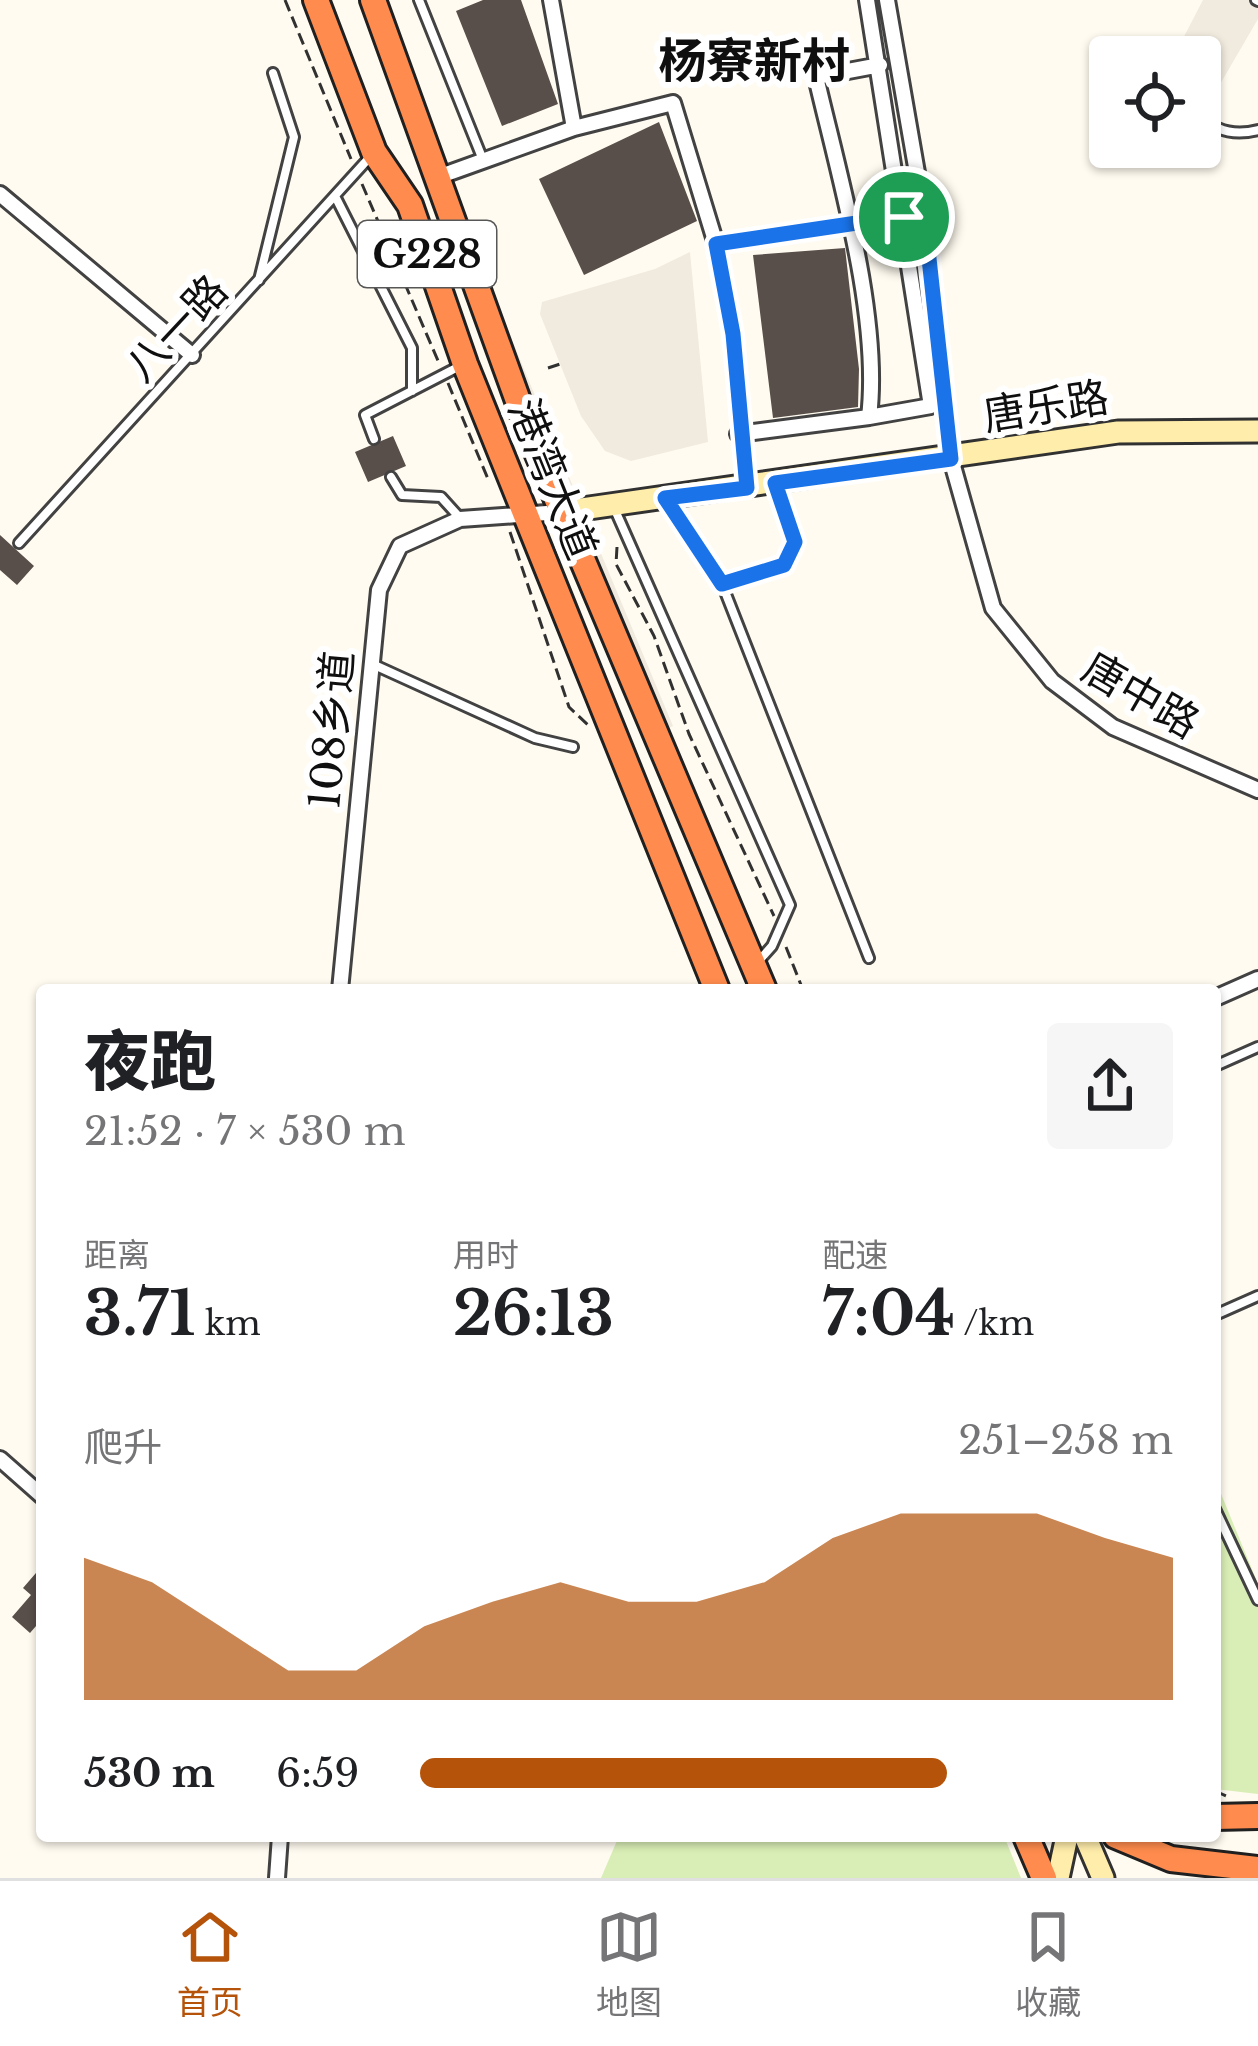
<!DOCTYPE html>
<html lang="zh">
<meta charset="utf-8">
<style>
:root{--surface:#fff;--page:#f6f6f6;--text:#202124;--muted:#757577;--line:#e0e0e0;--accent:#b45309}
body{margin:0;font-family:"Libre Baskerville","Noto Sans SC",serif;background:var(--page);color:var(--text);height:100vh;display:flex;flex-direction:column;font-size:45px;white-space:nowrap}
*{box-sizing:border-box;margin:0}
p{font-size:39px;color:var(--muted)}
.icon{flex:none;width:66px;height:66px;fill:none;stroke:currentColor;stroke-width:2;stroke-linecap:round;stroke-linejoin:round}
.map{position:relative;flex:1;overflow:hidden}
.sheet{position:absolute;left:36px;top:984px;width:1185px;height:858px;display:flex;flex-direction:column;background:var(--surface);border-radius:12px;box-shadow:0 3px 9px #0004}
.sheet>*{flex:none}
.tools{position:absolute;left:1089px;top:36px;display:grid;gap:24px}
.tools a{display:grid;place-items:center;width:132px;height:132px;border-radius:12px;background:var(--surface);box-shadow:0 3px 9px #0004;font-size:60px}
.pin{position:absolute;display:grid;place-items:center;width:102px;height:102px;color:#fff;margin:-51px;border:6px solid #fff;border-radius:50%;box-shadow:0 3px 12px #0007}
.round{display:grid;place-items:center;flex:none;width:126px;height:126px;border-radius:12px;background:var(--page)}
.summary{display:flex;align-items:center;justify-content:space-between;height:204px;padding:0 48px}
h1{font-size:66px;font-weight:800;line-height:90px}
.figures{display:grid;grid-template-columns:repeat(3,1fr);gap:18px;height:204px;padding:12px 48px}
.figures div{display:grid;align-content:center}
.figures b{font-size:60px;font-weight:800}
.figures small{font-size:33px;font-weight:400}
.figures p{font-size:33px}
.chart{height:336px;padding:24px 48px}
.chart p{display:flex;justify-content:space-between}
.chart svg{width:100%;height:216px;margin-top:12px;fill:var(--accent);opacity:.7}
ul{padding:0 48px;list-style:none;font-size:39px}
li{display:grid;grid-template-columns:192px 144px 1fr;align-items:center;height:90px}
li i{height:30px;border-radius:15px;background:var(--accent)}
.dock{display:flex;justify-content:space-around;align-items:center;height:168px;border-top:3px solid var(--line);background:var(--surface);font-size:33px;color:var(--muted)}
.dock a{display:grid;justify-items:center;gap:6px}
.dock .active{color:var(--accent)}
.map>svg:first-child{display:block}
.green{fill:#d9eeb6}
.plaza{fill:#f1eade}
.building{fill:#584e4a}
.lines{fill:none;stroke-linecap:round;stroke-linejoin:round}
.lane-casing{stroke:#424242;stroke-width:14}
.street-casing{stroke:#424242;stroke-width:20}
.secondary-casing{stroke:#313131;stroke-width:27}
.highway-casing{stroke:#202020;stroke-width:30}
.path{stroke:#313131;stroke-width:3;stroke-dasharray:12 6;stroke-linecap:butt}
.lane{stroke:#fff;stroke-width:8}
.street{stroke:#fff;stroke-width:14}
.secondary{stroke:#ffedab;stroke-width:21}
.highway{stroke:#ff8c4e;stroke-width:24}
.route-casing{stroke:#fff;stroke-width:24}
.route{stroke:#1a73e8;stroke-width:15}
.labels{text-anchor:middle;dominant-baseline:central;stroke-width:12;stroke-linejoin:round;paint-order:stroke}
.shield{fill:#fff;stroke:#575757;stroke-width:3}
.shield-label{font-size:39px;font-weight:bold;fill:#0f0f0f}
.street-label{font-size:42px;fill:#0f0f0f;stroke:#fff}
.quarter-label{font-size:48px;font-weight:bold;fill:#0f0f0f;stroke:#fff}
</style>
<div class="map">
<svg width="1258" height="1878" viewBox="0 0 1258 1878">
<rect width="100%" height="100%" fill="#fffbf0"/>
<path class="green" d="M1215,1479L1258,1584V1794L1215,1789Z
M619,1836H1004L1021,1878H601Z"/>
<path class="plaza" d="M1203,0H1258V19L1205,110L1200,90L1208,76L1200,71V57H1184L1177,50Z
M690,252L708,442L631,461L605,451L581,416L540,314L542,302L655,269Z
M496,302L673,726L647,737L470,313Z"/>
<path class="building" d="M483,0H521L558,104L502,126L456,11Z
M659,122L697,221L584,275L539,179Z
M845,248L859,369L858,407L773,418L753,255Z
M393,436L406,466L368,482L355,452Z
M0,535L34,566L17,585L0,570Z
M42,1566V1619L30,1633L12,1617L31,1595L23,1588Z"/>
<g class="lines">
<defs>
<path id="lane" d="M419,0L483,160
M1256,0L1258,1
M1200,115C1216,132 1235,136 1258,130
M336,198L412,348V391
M259,280L294,137L273,73
M374,439L365,415L458,367
M391,477L402,495L441,497L460,518
M666,500L722,584L869,958
M615,510L790,905L772,946L756,964
M19,543L369,158
M370,663L535,738L573,747
M1215,1066L1258,1047
M1215,1315L1258,1296
M1215,1509L1258,1600"/>
<path id="street" d="M551,0L574,128
M867,0L931,406L869,417
M887,0L924,213L951,459L993,608L1052,681L1113,727L1258,790
M435,178L574,128L673,103L716,244L733,334L747,488
M0,194L192,355
M716,244L913,215
M738,434L869,417C881,317 839,176 816,77L880,65
M722,584L784,565L795,542L775,483
M340,990L379,590L400,546L460,519L561,512
M1215,998L1258,979
M0,1459L42,1496
M277,1878L280,1836"/>
<path id="secondary" d="M561,512L1118,432L1258,431
M1085,1836L1103,1878
M1058,1878L1067,1836"/>
<path id="highway" d="M316,0L374,152L410,205L465,364L717,990
M373,0L534,445L764,990
M1215,1817L1258,1816
M1026,1836L1044,1878
M1116,1836L1171,1859L1258,1869"/>
</defs>
<use href="#lane" class="lane-casing"/>
<use href="#street" class="street-casing"/>
<use href="#secondary" class="secondary-casing"/>
<use href="#highway" class="highway-casing"/>
<path class="path" d="M285,0L351,159
M362,184L439,363
M548,368L560,364
M448,383L488,479
M510,532L569,707L589,726
M617,547L616,564L654,636L689,734L774,916
M786,947L803,990
M1215,1791L1226,1796"/>
<use href="#lane" class="lane"/>
<use href="#street" class="street"/>
<use href="#secondary" class="secondary"/>
<use href="#highway" class="highway"/>
</g>
<g class="lines">
<defs>
<path id="route" d="M924,213L951,459L775,483L795,542L784,565L722,584L665,498L747,488L733,334L716,244Z"/>
</defs>
<use href="#route" class="route-casing"/>
<use href="#route" class="route"/>
</g>
<g class="labels">
<rect class="shield" x="358" y="221" width="138" height="66" rx="9"/>
<g class="shield-label">
<text x="427" y="254">G228</text>
</g>
<g class="street-label">
<text transform="translate(176 328) rotate(-47)">八一路</text>
<text transform="translate(1046 406) rotate(-9)">唐乐路</text>
<text transform="translate(553 479) rotate(68)">港湾大道</text>
<text transform="translate(1141 695) rotate(30)">唐中路</text>
<text transform="translate(331 730) rotate(-85)">108乡道</text>
</g>
<g class="quarter-label">
<text x="754" y="61">杨寮新村</text>
</g>
</g>
</svg>
<div class="tools">
<a><svg class="icon" aria-label="locate" viewBox="0 0 24 24"><circle cx="12" cy="12" r="6"/><path d="M12 2v4M12 18v4M2 12h4M18 12h4"/></svg></a>
</div>
<div class="pin" style="left:904px;top:217px;background:#1e9e55"><svg class="icon" aria-label="arrive" viewBox="0 0 24 24"><path d="M6 21V4h12l-3 4 3 4H6"/></svg></div>
<section class="sheet">
<div class="summary"><div><h1>夜跑</h1><p>21:52 · 7 × 530 m</p></div><a class="round"><svg class="icon" aria-label="share" viewBox="0 0 24 24"><path d="M12 15V3M7 8l5-5 5 5M5 13v7h14v-7"/></svg></a></div>
<div class="figures">
<div><p>距离</p><b>3.71<small> km</small></b></div>
<div><p>用时</p><b>26:13</b></div>
<div><p>配速</p><b>7:04<small> /km</small></b></div>
</div>
<div class="chart"><p><span>爬升</span>251–258 m</p>
<svg viewBox="0 0 160 44" preserveAspectRatio="none"><path d="M0 44V15L10 20L20 29L30 38L40 38L50 29L60 24L70 20L80 24L90 24L100 20L110 11L120 6L130 6L140 6L150 11L160 15V44z"/></svg>
</div>
<ul>
<li><b>530 m</b>6:59<i style="width:70%"></i></li>
</ul>
</section>
</div>
<nav class="dock">
<a class="active"><svg class="icon" aria-label="home" viewBox="0 0 24 24"><path d="M3 11l9-7 9 7M6 9v11h12V9"/></svg>首页</a>
<a><svg class="icon" aria-label="map" viewBox="0 0 24 24"><path d="M3 6l6-2 6 2 6-2v14l-6 2-6-2-6 2zM9 4v14M15 6v14"/></svg>地图</a>
<a><svg class="icon" aria-label="saved" viewBox="0 0 24 24"><path d="M7 4h10v16l-5-4-5 4z"/></svg>收藏</a>
</nav>
